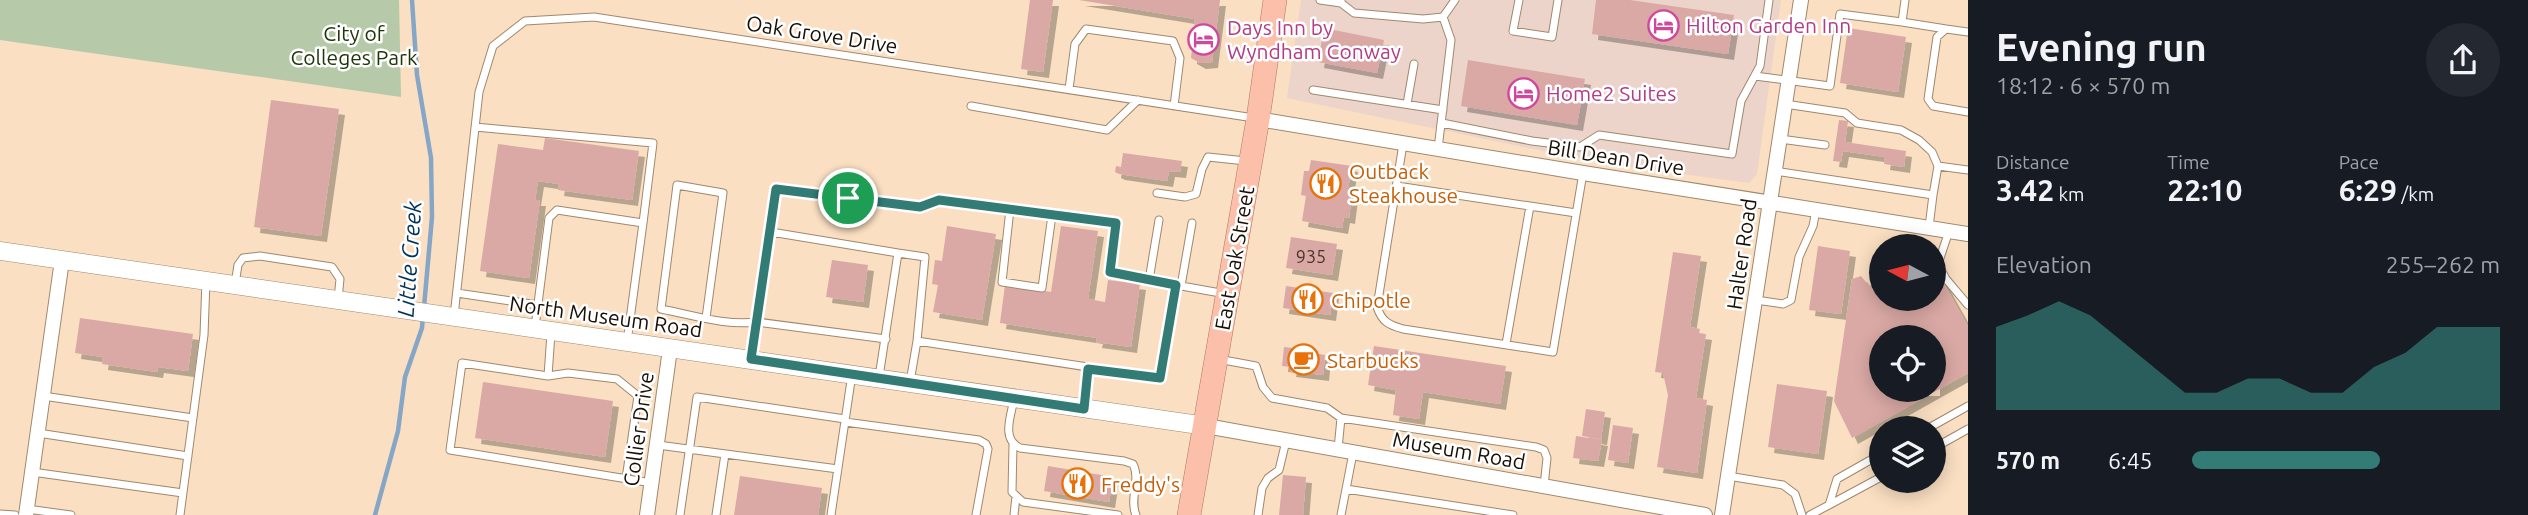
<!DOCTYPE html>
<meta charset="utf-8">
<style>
:root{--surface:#171b24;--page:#242831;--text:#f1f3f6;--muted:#9ea1a6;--accent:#337b75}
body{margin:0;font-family:Ubuntu,sans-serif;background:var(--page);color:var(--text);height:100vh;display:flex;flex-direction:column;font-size:26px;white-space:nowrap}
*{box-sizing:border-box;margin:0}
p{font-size:23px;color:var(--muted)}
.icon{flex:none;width:38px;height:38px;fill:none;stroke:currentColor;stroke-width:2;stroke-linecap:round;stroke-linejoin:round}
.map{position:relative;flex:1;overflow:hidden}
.panel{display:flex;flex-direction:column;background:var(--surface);width:560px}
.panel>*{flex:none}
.needle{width:46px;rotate:277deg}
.controls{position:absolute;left:1869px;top:234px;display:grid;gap:14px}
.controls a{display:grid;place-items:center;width:77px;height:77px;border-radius:50%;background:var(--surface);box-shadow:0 4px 18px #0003;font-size:35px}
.pin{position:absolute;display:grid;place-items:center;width:60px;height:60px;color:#fff;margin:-30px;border:4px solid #fff;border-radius:50%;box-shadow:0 2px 7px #0007}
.round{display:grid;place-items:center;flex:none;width:74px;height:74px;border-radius:37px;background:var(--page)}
.headline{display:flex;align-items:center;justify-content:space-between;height:119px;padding:0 28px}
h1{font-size:38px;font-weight:700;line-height:52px}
.figures{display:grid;grid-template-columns:repeat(3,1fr);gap:10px;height:119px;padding:7px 28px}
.figures div{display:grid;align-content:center}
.figures b{font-size:30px;font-weight:700}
.figures small{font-size:19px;font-weight:400}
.figures p{font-size:19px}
.chart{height:196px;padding:14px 28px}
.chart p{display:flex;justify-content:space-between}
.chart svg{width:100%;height:126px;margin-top:7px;fill:var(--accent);opacity:.7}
ul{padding:0 28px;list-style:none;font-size:23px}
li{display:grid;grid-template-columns:112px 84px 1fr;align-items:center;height:52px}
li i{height:18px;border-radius:9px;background:var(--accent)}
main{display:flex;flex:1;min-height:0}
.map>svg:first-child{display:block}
.commercial{fill:#ecd4ca}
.green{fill:#b6c9a8}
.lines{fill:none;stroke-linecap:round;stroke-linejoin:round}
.stream{stroke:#86a6c6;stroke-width:4.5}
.building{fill:#daa9a5;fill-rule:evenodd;filter:url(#shadow)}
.service-casing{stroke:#a0886d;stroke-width:9}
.minor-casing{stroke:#a0886d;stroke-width:16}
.tertiary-casing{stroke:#a0886d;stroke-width:19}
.trunk-casing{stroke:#ac7762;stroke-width:24}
.service{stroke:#fff;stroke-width:7}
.minor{stroke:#fff;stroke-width:14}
.tertiary{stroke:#fff;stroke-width:18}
.trunk{stroke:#fcbfaa;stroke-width:23}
.route-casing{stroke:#fff;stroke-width:14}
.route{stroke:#337b75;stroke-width:9}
.labels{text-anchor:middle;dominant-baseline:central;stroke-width:5;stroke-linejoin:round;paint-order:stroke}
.number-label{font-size:18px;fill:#48362d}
.hotel-label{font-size:21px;fill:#b23c85;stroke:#fff;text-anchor:start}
.park-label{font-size:21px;fill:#1f3409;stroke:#fff}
.street-label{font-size:21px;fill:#180f05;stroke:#fff}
.food-label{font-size:21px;fill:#c56008;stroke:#fff;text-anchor:start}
.water-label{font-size:23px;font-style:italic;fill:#00335c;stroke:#fff}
</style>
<main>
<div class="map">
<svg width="1968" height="515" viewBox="0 0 1968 515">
<defs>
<filter id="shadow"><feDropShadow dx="6" dy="6" stdDeviation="0" flood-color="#0004"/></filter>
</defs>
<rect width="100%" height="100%" fill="#fadfc2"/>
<path class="commercial" d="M1301,0H1781L1757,174L1749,183L1601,163L1287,98Z"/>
<path class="green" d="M0,0H399L401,97L0,40Z"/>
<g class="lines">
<path class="stream" d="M412,0L417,75L431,158L432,217L424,307
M375,515L398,431L405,377L422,328L423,316"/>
</g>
<path class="building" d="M1030,0H1053L1043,72L1021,69Z
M1079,0H1220L1212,62L1200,63L1191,58L1195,19Z
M1596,0H1630L1734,15L1728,54L1592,34Z
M1324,28L1384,40L1377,73L1318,62Z
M1848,28L1906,37L1898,92L1840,83Z
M1468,60L1585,79L1577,125L1461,106Z
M271,100L339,109L321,236L254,227Z
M1839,120L1848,121L1845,142L1906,151L1904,167L1884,164L1885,157L1843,151L1841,162L1833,161Z
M545,138L639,151L632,200L558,190L559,184L538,181L535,200H540L529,278L480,271L498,144L543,150Z
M1123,153L1182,161L1180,172L1169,171L1167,181L1119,174L1115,172L1116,166L1121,167Z
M1311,160L1352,166L1347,194L1352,195L1349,218L1344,217L1342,228L1302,221L1306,196L1301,195L1304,171H1309Z
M947,226L996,234L982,320L933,312L938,285L932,284L935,260L942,261Z
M1061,226L1098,231L1088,299L1105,302L1108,280L1140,284L1131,347L1096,342L1097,338L1000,323L1005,285L1051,292Z
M1291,237L1337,244L1332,275L1286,268Z
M1818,246L1850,251L1841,314L1809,310Z
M1673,252L1701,256L1690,327L1700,329L1699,333L1706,334L1696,398L1707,400L1697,473L1657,467L1668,395L1663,373L1655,372Z
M832,260L868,265L863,302L826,297Z
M1934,266L1968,327V373L1852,438L1834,401L1852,279L1861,276L1869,286L1881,279V299H1934ZM1881,338H1934V390H1881Z
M1286,286L1333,293L1330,315L1283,308Z
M80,318L193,334L188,371L158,367L157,372L102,364L103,357L75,353Z
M1294,346L1302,347V351L1325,355L1323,375L1290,371L1291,367L1282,366L1284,347L1293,348Z
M1374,346L1506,366L1500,404L1423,392L1419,419L1393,415L1396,390L1368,385Z
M483,382L613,401L605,457L475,438Z
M1777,384L1827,391L1818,454L1768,447Z
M1586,409L1605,412L1601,439L1582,436Z
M1613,425L1633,428L1628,463L1608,460Z
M1576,436L1602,440L1598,461L1573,458Z
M1048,466L1113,477L1109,502L1044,491Z
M1283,475L1306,477L1303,515H1279Z
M740,476L822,488L818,515H734Z"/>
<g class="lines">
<defs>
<path id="service" d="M1320,0L1341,3
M1341,0V3L1354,13L1423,19L1443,17L1455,0
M1519,0L1513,31L1552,37L1558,0
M1902,22L1946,29
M1968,32L1946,29L1937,37L1928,99L1933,106L1968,112
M1755,76L1830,86L1840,14L1902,22L1905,0
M1069,89L1075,44L1086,29L1173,41L1180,58L1174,106
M1313,90L1443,110
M1407,104L1414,64
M1785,104L1845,113L1857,123L1901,130L1919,140L1932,152L1938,166
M971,106L1107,130L1138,100
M1442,123L1532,141L1580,147L1599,135L1732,154L1741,101L1760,66L1769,0
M475,127L653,143L643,223
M1780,139L1825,145
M1403,144L1377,307C1382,322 1389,325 1403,329L1553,352L1583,173
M1438,149L1451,40L1443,17
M1775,171L1933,195L1938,166L1968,170
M1397,186L1576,213
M1157,193L1185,197L1196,194L1202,169L1208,157L1246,161
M1010,209L1002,282L1042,288L1052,215
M1929,227L1933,195
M1949,231L1938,264L1946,279L1968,305
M771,232L776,189L920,207L939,200L1116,224L1110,272L1176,285
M898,253L925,257L917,341L1160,378L1176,285L1226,294
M1149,280L1159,220
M235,284L238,265L243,258L260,256L332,267L340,279L338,299
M1181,286L1192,223
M457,293L538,305
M1756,300L1783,304L1791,300L1799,257L1813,226L1816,210
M454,316L479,92L493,46L525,21L594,17L1254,118
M706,318L723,193L677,185L661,309C693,315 725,326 757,322L886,339
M535,327L549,218L557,210L643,223L627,342
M551,333L548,376L462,363L450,450L652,483
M1506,344L1530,206
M1218,359L1256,366L1263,387L1272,398L1327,408L1341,418L1536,447L1544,450L1547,458L1544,486
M751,360L771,232L898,253L879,377
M548,376L568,373L617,379L638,396L626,479
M910,382L917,341
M43,396L193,418
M1014,399C1011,416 1001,439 1020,448L1124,461L1133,464C1141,480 1129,498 1136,515
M1085,406L1088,369
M845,422L979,440L986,444L988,449L976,515
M1927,429L1968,406
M38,433L188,456
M658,445L838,469
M1013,445L1012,492L1023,502L1118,515
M1934,448L1968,429
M1338,449L1341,418
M32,472L183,493
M1728,476L1783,485L1795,494L1802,515
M1346,489L1513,515
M1829,505L1881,477
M27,509L71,515
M0,514L15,515
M180,515L204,335L206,280
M680,515L697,397L845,419
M716,515L725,454
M831,515L852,374
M1014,515L1016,496
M1258,515L1262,488L1268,478L1279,470L1286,441
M1341,515L1353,453
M1810,515L1829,505L1837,479L1881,454"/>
<path id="minor" d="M1258,119L1583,173L1968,234
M1206,426L1705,515
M26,515L62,260
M647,515L670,349
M1722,515L1801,0"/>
<path id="tertiary" d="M0,251L1206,426"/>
<path id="trunk" d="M1189,515L1258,119L1275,0"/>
</defs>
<use href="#service" class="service-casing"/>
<use href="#minor" class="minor-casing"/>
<use href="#tertiary" class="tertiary-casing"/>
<use href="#trunk" class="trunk-casing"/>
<use href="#service" class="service"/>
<use href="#minor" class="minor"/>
<use href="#tertiary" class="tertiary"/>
<use href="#trunk" class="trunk"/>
</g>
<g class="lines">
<defs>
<path id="route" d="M776,189L920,207L939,200L1116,223L1110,272L1176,285L1160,378L1088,369L1084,409L751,359Z"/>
</defs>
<use href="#route" class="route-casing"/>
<use href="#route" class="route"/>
</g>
<defs>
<symbol id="hotel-ring" viewBox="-11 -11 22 22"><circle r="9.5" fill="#fff" stroke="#d1479c" stroke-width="1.5"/><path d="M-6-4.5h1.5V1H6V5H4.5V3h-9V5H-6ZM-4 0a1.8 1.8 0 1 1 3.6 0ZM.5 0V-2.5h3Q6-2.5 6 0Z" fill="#d1479c"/></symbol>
<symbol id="restaurant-ring" viewBox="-11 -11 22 22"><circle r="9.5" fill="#fff" stroke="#e8710a" stroke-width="1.5"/><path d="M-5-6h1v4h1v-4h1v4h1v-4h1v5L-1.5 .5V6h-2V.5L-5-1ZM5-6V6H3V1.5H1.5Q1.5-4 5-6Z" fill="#e8710a"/></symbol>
<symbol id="cafe-ring" viewBox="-11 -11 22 22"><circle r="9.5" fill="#fff" stroke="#e8710a" stroke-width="1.5"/><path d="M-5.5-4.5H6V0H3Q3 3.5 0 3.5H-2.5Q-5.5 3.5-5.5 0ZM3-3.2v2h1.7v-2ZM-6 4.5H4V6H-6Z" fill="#e8710a"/></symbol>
</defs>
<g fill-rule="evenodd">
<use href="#hotel-ring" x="1646" y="8" width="35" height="35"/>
<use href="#hotel-ring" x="1186" y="22" width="35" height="35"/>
<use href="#hotel-ring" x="1506" y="76" width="35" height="35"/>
<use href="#restaurant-ring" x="1308" y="166" width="35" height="35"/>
<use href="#restaurant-ring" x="1290" y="282" width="35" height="35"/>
<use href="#cafe-ring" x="1286" y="342" width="35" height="35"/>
<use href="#restaurant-ring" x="1060" y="466" width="35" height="35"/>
</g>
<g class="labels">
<g class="number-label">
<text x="1311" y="256">935</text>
</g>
<g class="hotel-label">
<text x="1686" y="25">Hilton Garden Inn</text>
<text x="1227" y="27">Days Inn by<tspan x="1227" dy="24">Wyndham Conway</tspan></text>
<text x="1546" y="93">Home2 Suites</text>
</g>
<g class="park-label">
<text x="354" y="33">City of<tspan x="354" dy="24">Colleges Park</tspan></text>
</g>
<g class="street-label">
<text transform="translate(822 34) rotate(9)">Oak Grove Drive</text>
<text transform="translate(1616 157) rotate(9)">Bill Dean Drive</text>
<text transform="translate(1741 254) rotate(-82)">Halter Road</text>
<text transform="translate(1234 258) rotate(-80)">East Oak Street</text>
<text transform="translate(606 316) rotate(8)">North Museum Road</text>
<text transform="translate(638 429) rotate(-82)">Collier Drive</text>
<text transform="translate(1459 450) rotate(10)">Museum Road</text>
</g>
<g class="food-label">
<text x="1349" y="171">Outback<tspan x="1349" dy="24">Steakhouse</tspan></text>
<text x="1331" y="300">Chipotle</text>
<text x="1327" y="360">Starbucks</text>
<text x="1101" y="484">Freddy's</text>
</g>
<g class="water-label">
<text transform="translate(409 259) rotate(-86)">Little Creek</text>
</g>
</g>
</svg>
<div class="controls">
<a><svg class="needle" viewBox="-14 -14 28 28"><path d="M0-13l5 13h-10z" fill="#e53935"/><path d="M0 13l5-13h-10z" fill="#9ea1a6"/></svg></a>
<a><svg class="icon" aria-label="locate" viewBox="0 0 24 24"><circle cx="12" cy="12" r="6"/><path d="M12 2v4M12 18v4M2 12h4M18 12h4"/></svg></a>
<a><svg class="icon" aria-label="layers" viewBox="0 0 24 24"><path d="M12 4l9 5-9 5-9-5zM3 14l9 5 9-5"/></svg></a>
</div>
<div class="pin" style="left:848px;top:198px;background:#1e9e55"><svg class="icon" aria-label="arrive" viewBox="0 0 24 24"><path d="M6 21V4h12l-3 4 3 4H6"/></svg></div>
</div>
<section class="panel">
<div class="headline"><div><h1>Evening run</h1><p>18:12 · 6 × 570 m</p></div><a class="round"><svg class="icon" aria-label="share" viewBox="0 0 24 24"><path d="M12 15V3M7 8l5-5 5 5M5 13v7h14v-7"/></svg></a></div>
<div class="figures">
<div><p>Distance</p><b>3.42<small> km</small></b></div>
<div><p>Time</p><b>22:10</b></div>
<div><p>Pace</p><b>6:29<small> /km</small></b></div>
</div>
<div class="chart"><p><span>Elevation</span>255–262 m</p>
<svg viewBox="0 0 160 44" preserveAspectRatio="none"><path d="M0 44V15L10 11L20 6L30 11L40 20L50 29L60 38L70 38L80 33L90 33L100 38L110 38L120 29L130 24L140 15L150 15L160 15V44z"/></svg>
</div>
<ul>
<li><b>570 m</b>6:45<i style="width:61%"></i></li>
</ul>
</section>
</main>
